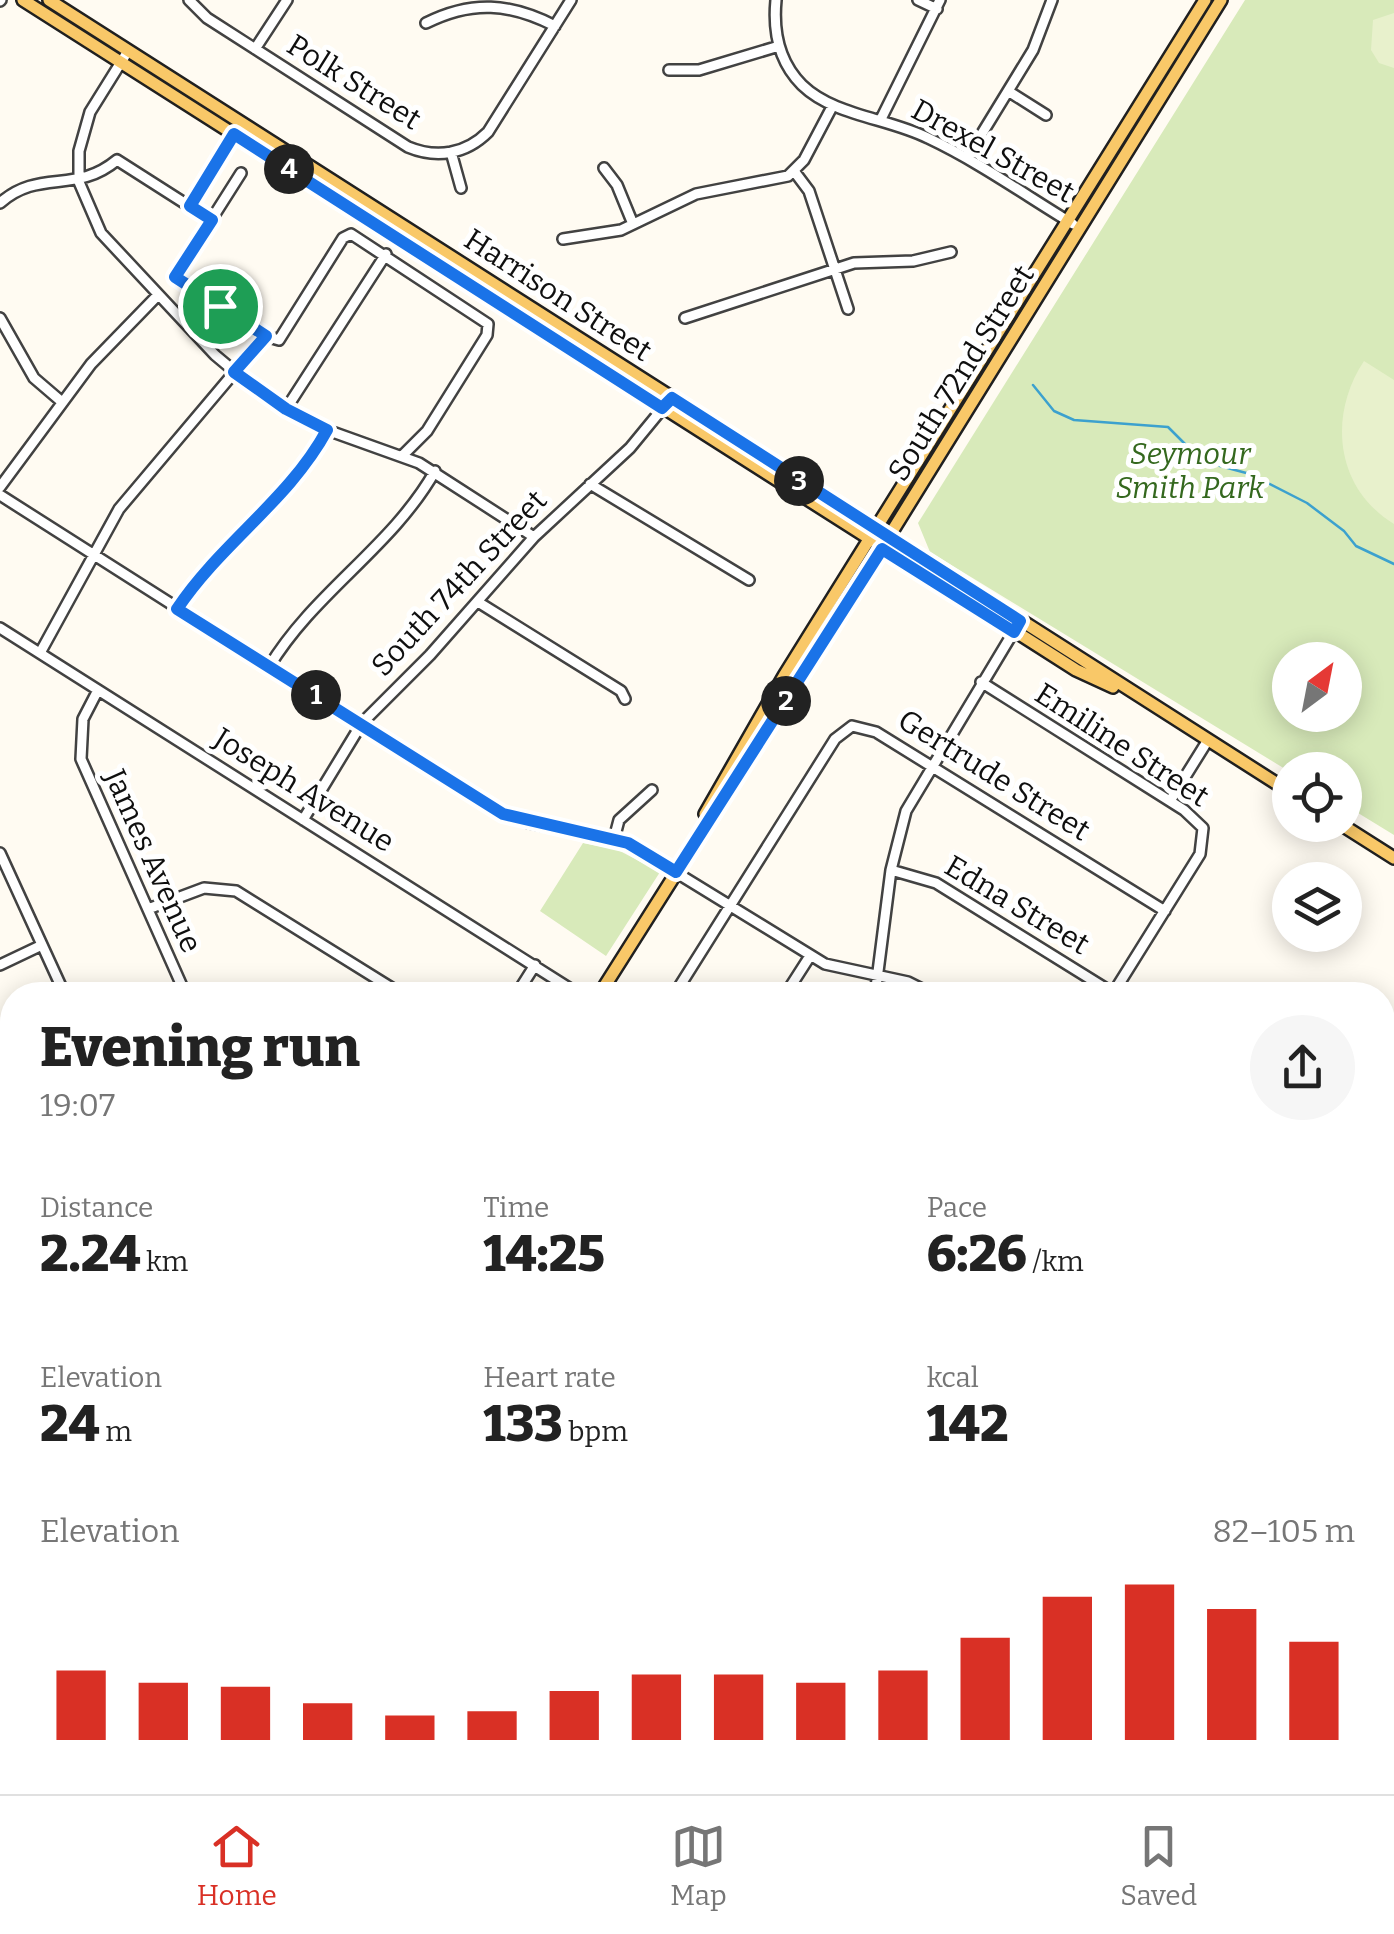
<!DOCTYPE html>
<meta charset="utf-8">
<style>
:root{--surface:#fff;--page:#f6f6f6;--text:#222;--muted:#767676;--line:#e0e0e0;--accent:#d93025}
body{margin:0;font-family:Bitter,serif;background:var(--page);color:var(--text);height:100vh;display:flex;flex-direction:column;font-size:38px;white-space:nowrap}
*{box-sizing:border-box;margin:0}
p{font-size:32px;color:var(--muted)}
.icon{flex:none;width:55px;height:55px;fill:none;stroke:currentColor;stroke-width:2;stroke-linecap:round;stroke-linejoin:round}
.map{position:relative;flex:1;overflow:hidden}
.details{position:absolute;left:0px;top:982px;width:1395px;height:812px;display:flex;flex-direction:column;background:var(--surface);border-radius:40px 40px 0 0;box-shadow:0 5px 25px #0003}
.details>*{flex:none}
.needle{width:65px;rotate:32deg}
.fabs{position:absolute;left:1272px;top:642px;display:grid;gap:20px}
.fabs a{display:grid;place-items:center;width:90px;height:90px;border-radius:50%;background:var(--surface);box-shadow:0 5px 25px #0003;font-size:50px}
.pin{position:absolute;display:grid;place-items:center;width:85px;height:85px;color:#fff;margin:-42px;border:5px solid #fff;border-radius:50%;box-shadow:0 2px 10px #0007}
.km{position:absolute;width:50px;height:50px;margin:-25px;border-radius:50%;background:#222;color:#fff;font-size:28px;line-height:50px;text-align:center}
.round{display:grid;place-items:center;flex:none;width:105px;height:105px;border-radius:52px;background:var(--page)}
.head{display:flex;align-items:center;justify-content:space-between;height:170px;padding:0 40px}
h1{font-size:55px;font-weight:800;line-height:75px}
.metrics{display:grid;grid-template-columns:repeat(3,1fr);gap:15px;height:170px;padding:10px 40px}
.metrics div{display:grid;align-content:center}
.metrics b{font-size:50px;font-weight:800}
.metrics small{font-size:28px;font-weight:400}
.metrics p{font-size:28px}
.chart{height:280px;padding:20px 40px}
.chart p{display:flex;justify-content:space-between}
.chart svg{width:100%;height:180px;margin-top:10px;stroke:var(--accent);stroke-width:6}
.tabs{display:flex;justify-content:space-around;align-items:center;height:140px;border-top:2px solid var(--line);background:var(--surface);font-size:28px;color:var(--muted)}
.tabs a{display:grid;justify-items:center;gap:5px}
.tabs .on{color:var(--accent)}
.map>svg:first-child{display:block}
.industrial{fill:#ece4ee}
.farmland{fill:#f5efd1}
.green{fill:#d8eaba;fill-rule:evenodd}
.pitch{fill:#e8f1cc}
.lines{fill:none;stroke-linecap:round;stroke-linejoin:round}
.stream{stroke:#3ca1ce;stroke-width:2.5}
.minor-casing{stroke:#424242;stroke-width:14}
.major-casing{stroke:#202020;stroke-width:16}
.minor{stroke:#fff;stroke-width:9}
.major{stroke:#f9c868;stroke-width:11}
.route-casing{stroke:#fff;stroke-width:20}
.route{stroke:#1a73e8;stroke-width:12}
.labels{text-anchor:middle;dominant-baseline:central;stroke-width:10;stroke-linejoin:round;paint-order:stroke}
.street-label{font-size:30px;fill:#0f0f0f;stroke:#fff}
.park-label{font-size:30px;font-style:italic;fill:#34681e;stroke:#fff}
</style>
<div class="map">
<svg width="1394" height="1794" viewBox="0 0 1394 1794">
<rect width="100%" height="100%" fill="#fffbf2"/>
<path class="industrial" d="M717,1782H956L975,1794H711Z"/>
<path class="farmland" d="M1383,1241L1394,1248V1442L1383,1435Z"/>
<path class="green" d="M1245,0H1394V835L1345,805V770L1290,772L930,552L918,523ZM1290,660H1345V715H1290Z
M583,843L618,850L660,872L606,956L540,911Z
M1383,1435L1394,1442V1794H1277L1284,1783L1382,1782Z"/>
<path class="pitch" d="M1394,13V68L1379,63L1371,50L1373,20Z
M1364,361L1394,380V524C1335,488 1328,415 1364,361Z
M1394,1681V1794H1356L1339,1783L1382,1782L1383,1700Z"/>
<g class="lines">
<path class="stream" d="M1033,385L1054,411L1074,420L1168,427L1187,446L1201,450L1220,466L1250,474L1307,503L1344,531L1356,546L1394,564
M0,1453H12
M1000,1782L1015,1794"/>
<defs>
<path id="minor" d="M189,0L207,18L408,147C437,159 466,154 488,132L571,0
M776,0C773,31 779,62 802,85C834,116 888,118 928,138C979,162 1025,195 1073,224
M918,0L937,9
M0,1L1,0
M426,23C472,0 510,3 555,26
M255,49L287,0
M128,51L90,112L79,151V182L101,233L215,355L258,391L327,430L419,463L534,537
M669,70H699L779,46
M1008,91L1046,115
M881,119L940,0
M451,152L461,188
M967,158L1033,50L1052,0
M604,168L617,185L633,224
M794,171L809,191L848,309
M241,173L175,277L265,336
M0,203C40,168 75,195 117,160L211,220
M190,206L235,134
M563,239L621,230L696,194L788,176L804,160L833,105
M0,318L34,378L62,402
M685,318L854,263L913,261L951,252
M286,409L386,254
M590,484L749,580
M0,487L91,364L158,295
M0,495L484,803L529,823L628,843L825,964L908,982L934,995
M478,602L621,691L625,699
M177,609C221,543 288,500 327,430
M0,628L580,995
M40,653L119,509L265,336L279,340L343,238L351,234L488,324L487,335L427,431L402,456
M269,667C314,592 392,547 435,471
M981,682L1184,810L1203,828L1200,854L1112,995
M98,690L83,719L81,759L186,995
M1170,801L1208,740
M303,820L362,723L430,655L534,537L630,448L667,403
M614,839L619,820L652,790
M0,853L65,995
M891,870L936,883L1113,993
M148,909L204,888L236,891L403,995
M0,965L42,945
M516,995L535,965
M674,995L835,739L852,726L876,732L1165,911
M785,995L810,956
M875,995L891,870L906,811L1020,621
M0,1079L12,1087
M0,1202L12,1183
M0,1391L12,1390
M0,1513H12
M1382,1589L1394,1570
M0,1659L12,1667
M417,1782L423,1794
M213,1794L220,1782
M322,1794L327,1782
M618,1794L625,1782
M1264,1794L1270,1782"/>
<path id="major" d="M23,0L1076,670L1113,687
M49,0L1290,792
M705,814L784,676L1205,0
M1342,825L1394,858
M599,995L888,538L1221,0
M94,1794L101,1782
M112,1794L119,1782"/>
</defs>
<use href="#minor" class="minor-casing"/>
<use href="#major" class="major-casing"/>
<use href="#minor" class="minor"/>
<use href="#major" class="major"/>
</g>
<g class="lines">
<defs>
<path id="route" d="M234,134L662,408L672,398L1020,621L1014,632L882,549L676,872L628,843L503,814L177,609C221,543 289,500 327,430L286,409L234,372L266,336L175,277L212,220L190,206Z"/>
</defs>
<use href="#route" class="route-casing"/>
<use href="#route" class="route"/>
</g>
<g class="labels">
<g class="street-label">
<text transform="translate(354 82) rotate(32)">Polk Street</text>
<text transform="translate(993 151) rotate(29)">Drexel Street</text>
<text transform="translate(558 295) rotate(33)">Harrison Street</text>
<text transform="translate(961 373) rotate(-58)">South 72nd Street</text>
<text transform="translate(459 583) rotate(-47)">South 74th Street</text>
<text transform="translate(1122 745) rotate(33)">Emiline Street</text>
<text transform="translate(994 775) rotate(32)">Gertrude Street</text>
<text transform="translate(304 790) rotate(32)">Joseph Avenue</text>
<text transform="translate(153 861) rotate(66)">James Avenue</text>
<text transform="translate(1017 905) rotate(31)">Edna Street</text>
</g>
<g class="park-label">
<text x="1190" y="454">Seymour<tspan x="1190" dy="34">Smith Park</tspan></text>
</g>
</g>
</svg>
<div class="fabs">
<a><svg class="needle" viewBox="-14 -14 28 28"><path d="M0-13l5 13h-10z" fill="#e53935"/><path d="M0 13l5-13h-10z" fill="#767676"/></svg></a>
<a><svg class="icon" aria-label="locate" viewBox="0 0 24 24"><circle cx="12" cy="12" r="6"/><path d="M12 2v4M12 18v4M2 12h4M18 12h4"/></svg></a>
<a><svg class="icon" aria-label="layers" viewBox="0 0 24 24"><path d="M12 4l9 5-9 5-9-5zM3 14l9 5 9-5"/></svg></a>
</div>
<div class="pin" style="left:220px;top:306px;background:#1e9e55"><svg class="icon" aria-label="arrive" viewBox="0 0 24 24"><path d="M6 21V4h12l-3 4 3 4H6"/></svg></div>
<b class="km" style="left:316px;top:695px">1</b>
<b class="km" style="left:786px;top:701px">2</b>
<b class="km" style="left:799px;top:481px">3</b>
<b class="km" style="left:289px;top:169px">4</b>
<section class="details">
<div class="head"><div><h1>Evening run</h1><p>19:07</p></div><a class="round"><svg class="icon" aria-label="share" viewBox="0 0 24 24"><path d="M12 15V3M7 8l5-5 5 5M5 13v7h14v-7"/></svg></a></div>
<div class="metrics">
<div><p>Distance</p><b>2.24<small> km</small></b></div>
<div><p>Time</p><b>14:25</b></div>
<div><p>Pace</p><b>6:26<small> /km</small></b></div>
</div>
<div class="metrics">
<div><p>Elevation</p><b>24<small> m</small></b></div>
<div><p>Heart rate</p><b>133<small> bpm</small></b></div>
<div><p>kcal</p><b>142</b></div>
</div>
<div class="chart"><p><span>Elevation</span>82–105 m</p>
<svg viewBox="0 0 160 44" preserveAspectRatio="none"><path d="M5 44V27M15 44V30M25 44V31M35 44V35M45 44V38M55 44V37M65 44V32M75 44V28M85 44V28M95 44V30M105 44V27M115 44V19M125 44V9M135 44V6M145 44V12M155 44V20"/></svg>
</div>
</section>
</div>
<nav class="tabs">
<a class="on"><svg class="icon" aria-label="home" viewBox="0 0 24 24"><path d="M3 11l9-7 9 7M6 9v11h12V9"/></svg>Home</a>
<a><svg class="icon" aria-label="map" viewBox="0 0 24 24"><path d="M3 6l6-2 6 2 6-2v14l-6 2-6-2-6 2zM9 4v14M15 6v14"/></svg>Map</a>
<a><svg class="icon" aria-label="saved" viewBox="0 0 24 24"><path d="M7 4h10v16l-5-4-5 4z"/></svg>Saved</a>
</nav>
